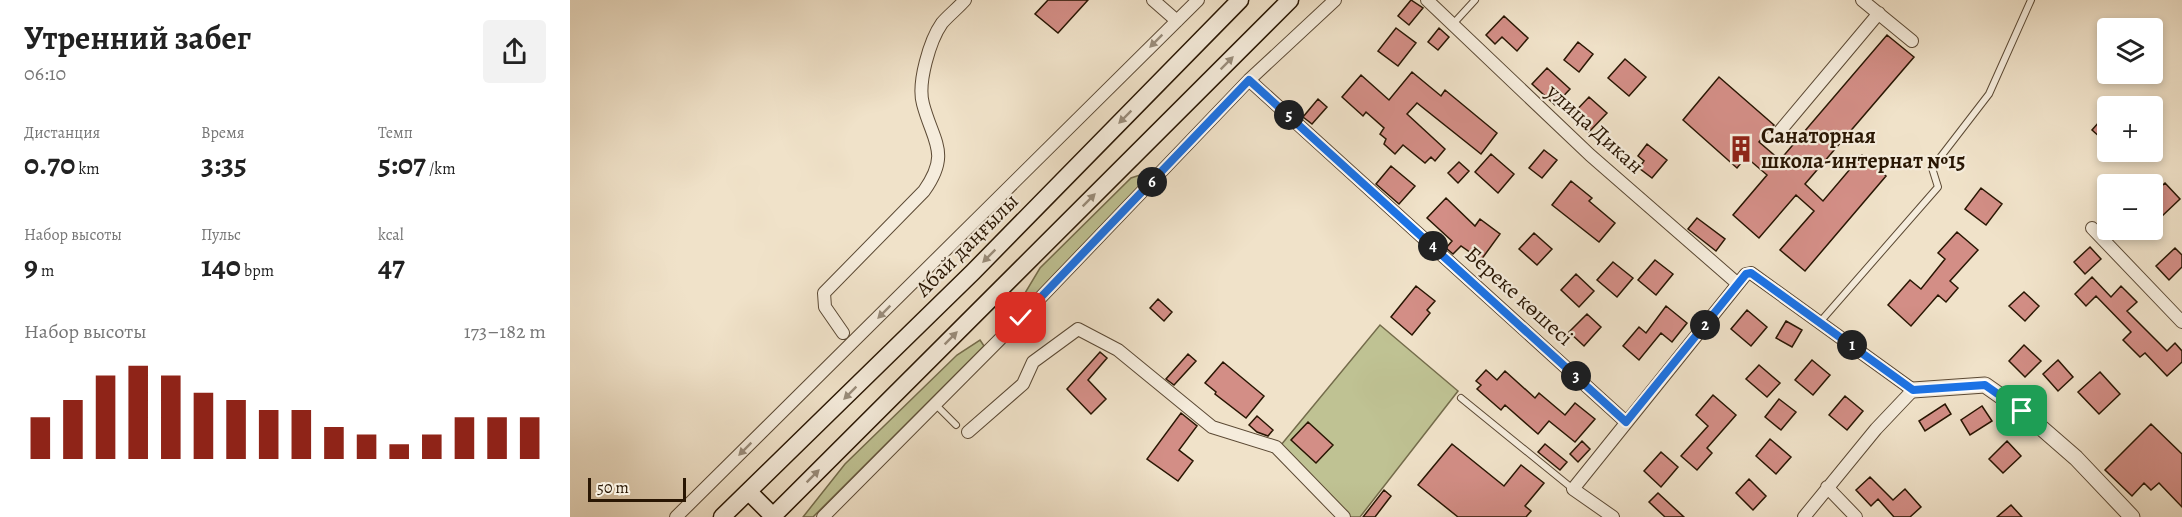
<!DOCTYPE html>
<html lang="ru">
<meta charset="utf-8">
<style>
:root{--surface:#fff;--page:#f2f2f2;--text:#222;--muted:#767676;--accent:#8f2418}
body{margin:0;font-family:Alegreya,serif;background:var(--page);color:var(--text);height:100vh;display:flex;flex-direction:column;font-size:22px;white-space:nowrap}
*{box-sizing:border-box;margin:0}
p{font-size:20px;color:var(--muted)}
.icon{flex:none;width:33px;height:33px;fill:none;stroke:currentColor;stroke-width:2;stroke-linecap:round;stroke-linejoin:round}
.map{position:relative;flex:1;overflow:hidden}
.sheet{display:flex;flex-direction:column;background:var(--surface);width:570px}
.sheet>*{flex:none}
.buttons{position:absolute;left:1527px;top:18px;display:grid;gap:12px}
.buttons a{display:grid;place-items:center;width:66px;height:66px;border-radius:6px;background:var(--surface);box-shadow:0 3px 9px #0003;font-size:30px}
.scale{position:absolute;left:18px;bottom:15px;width:98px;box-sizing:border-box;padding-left:6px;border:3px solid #291603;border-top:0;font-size:16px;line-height:21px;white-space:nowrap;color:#291603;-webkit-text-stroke:4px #f5ecdc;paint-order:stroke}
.pin{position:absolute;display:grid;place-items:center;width:51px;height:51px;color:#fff;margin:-26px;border-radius:12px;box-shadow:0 3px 9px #0006}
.km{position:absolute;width:30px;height:30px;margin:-15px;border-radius:50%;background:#222;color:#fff;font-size:16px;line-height:30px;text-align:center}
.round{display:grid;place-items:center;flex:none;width:63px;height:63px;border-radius:6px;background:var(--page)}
.overview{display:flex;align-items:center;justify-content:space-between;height:102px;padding:0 24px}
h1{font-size:33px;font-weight:700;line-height:45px}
.figures{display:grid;grid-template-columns:repeat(3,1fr);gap:9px;height:102px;padding:6px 24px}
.figures div{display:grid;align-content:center}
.figures b{font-size:30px;font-weight:700}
.figures small{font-size:16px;font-weight:400}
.figures p{font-size:16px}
.chart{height:168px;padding:12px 24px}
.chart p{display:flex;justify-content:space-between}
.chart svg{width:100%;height:108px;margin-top:6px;stroke:var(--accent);stroke-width:6}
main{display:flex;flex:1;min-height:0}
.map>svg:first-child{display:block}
.green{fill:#bfc293;stroke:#746c4b;stroke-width:1.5}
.building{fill:#d38e86;stroke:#291603;stroke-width:1.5}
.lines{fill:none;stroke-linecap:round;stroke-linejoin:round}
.service-casing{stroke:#5b4934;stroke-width:8}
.minor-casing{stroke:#5b4934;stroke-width:14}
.tertiary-casing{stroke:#5b4934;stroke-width:17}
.secondary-casing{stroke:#291603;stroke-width:19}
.service{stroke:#f5ecdc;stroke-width:6}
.minor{stroke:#f5ecdc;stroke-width:12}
.tertiary{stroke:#f5ecdc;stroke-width:15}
.secondary{stroke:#f5ecdc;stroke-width:16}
.oneway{fill:#998c7a}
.route-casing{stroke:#fff;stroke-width:12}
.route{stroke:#1a73e8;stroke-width:8}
.labels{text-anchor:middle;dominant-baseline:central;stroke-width:4.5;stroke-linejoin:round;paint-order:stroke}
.street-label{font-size:22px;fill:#291603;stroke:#f5ecdc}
.poi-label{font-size:22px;font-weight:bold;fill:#291603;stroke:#f5ecdc;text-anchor:start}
</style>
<main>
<section class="sheet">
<div class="overview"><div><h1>Утренний забег</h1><p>06:10</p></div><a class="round"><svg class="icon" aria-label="share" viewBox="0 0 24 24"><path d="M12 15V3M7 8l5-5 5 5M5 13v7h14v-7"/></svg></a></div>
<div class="figures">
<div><p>Дистанция</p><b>0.70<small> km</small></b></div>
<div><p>Время</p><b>3:35</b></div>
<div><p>Темп</p><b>5:07<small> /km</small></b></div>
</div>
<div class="figures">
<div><p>Набор высоты</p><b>9<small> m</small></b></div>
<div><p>Пульс</p><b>140<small> bpm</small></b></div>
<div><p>kcal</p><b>47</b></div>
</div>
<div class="chart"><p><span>Набор высоты</span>173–182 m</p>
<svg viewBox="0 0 160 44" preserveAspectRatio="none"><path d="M5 44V27M15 44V20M25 44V10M35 44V6M45 44V10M55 44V17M65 44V20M75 44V24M85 44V24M95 44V31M105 44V34M115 44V38M125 44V34M135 44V27M145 44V27M155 44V27"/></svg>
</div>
</section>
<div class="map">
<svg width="1612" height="517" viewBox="0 0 1612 517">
<rect width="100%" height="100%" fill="#f0e2c9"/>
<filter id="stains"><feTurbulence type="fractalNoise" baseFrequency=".00333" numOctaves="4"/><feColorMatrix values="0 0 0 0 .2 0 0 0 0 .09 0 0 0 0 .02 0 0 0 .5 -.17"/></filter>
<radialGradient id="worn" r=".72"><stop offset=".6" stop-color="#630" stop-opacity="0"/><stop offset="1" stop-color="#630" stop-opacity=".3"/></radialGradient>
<path class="green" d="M570,175H574L576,183L458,302L452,298L470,268L561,178Z
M810,325L888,391L790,517H778L711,445Z
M410,340L414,346L243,517H233L275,464L387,355Z"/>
<path class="building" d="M478,0H518L488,33L465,14Z
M841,0L853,8L839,25L828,16Z
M934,16L958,38L947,51L932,37L925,44L916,35Z
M826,28L846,43L828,66L808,51Z
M869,28L879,37L868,50L858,42Z
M1317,35L1344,57L1235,184L1253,201L1292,155L1316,176L1235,271L1210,250L1244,211L1226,195L1189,238L1163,215L1197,175L1176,157L1167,168L1113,120L1149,77L1204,125L1189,142L1210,160Z
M1008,42L1023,54L1009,72L994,60Z
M1055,59L1076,77L1059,96L1038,78Z
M977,68L1000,89L985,105L962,84Z
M842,72L871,96L875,90L927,133L911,154L847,103L837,114L875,149L865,161L861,157L855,163L833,145L825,154L814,144L816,139L810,134L814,128L796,112L793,116L772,97L791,75L819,100Z
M1019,97L1037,113L1019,132L1001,116Z
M748,99L757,107L742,124L733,117Z
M1538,112V132L1532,139L1522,130Z
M1077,144L1097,160L1082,178L1069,168L1074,161L1068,156Z
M974,150L987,160L972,178L959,168Z
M921,154L944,174L928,193L905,172Z
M889,162L899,171L888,183L878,173Z
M821,166L845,186L829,204L806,184Z
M1001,181L1022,198L1019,201L1045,223L1029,242L982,205Z
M1595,183L1610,199L1590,218L1582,211V195Z
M1411,188L1432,204L1416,225L1395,209Z
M876,198L905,226L910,219L930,234L911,260L891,246L883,254L876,248L882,241L857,218Z
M1127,218L1155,239L1146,251L1118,229Z
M1387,232L1408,250L1380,281L1388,288L1376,302L1368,295L1341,326L1318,305L1340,280L1351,289L1375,259L1368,253Z
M964,233L982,249L967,265L949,249Z
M1520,247L1531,259L1515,274L1504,262Z
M1605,248L1612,255V267L1599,280L1586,266Z
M1085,260L1103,274L1086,295L1068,280Z
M1043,262L1063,278L1047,297L1027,280Z
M1006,274L1024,291L1009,307L991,290Z
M1522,277L1541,297L1551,286L1567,302L1557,311L1597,351L1605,343L1612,351V362L1597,376L1575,353L1570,357L1553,340L1561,332L1526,296L1516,306L1505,294Z
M846,286L865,301L857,310L860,313L842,335L821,317Z
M1454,292L1469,306L1455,321L1439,306Z
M588,299L602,312L594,321L580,308Z
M1096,306L1117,323L1102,342L1091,333L1069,360L1053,346L1069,327L1076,333Z
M1177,310L1197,327L1181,346L1161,329Z
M1017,314L1031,327L1014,346L999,332Z
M1216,321L1232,330L1222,347L1206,338Z
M1454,345L1471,361L1455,377L1439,361Z
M530,352L537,358L518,380L536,399L521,414L497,389Z
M618,354L626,361L604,385L596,379Z
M1242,360L1260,375L1243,395L1225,380Z
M1488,360L1503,377L1488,391L1473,374Z
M653,362L694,396L676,418L645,394L646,392L635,383Z
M1189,365L1210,383L1197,397L1176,379Z
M916,370L927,380L935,371L965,398L969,393L995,415L1005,403L1025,419L1005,442L979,421L968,434L935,405L931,410L907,389L911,385L906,381Z
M1530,372L1550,394L1529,414L1508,392Z
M1143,395L1166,415L1137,448L1142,453L1127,470L1111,456L1138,426L1126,415Z
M1275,396L1293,411L1277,430L1259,415Z
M1209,399L1226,412L1211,430L1195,417Z
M1375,404L1381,414L1355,431L1349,421Z
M1412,406L1422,421L1400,435L1391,420Z
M611,413L627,426L609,450L623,461L608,481L577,459Z
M687,416L703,430L698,436L687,432L679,425Z
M738,422L763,445L746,463L721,440Z
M1581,424L1612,454V507L1589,483L1581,490L1574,483L1562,496L1535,470Z
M1200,439L1221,457L1206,474L1186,456Z
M1012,441L1020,449L1008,462L1000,454Z
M1437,441L1451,456L1433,473L1419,459Z
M882,444L934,486L951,465L974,483L955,506L961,511L956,517H888L848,485Z
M975,444L997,462L990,470L968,452Z
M1091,452L1108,467L1091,487L1074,471Z
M1300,477L1323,500L1335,489L1351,507L1340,517H1324L1308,499L1301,506L1286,490Z
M1179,479L1196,496L1183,510L1166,493Z
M814,490L821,496L805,517H793Z
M1088,493L1114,517H1095L1079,502Z
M1441,505L1452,517H1427Z"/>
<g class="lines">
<defs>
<path id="service" d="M883,24L905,0
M1250,322L1368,187L1362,168L1419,94L1461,0
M891,398L1003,489
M366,405L386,425"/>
<path id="minor" d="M583,0L607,21
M857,0L1020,155L1168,284
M1292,0L1342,41
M679,80L1056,422
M1210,131L1309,13
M1522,228L1612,322
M273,333L255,307L254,293L354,191C381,153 363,142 353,104C347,83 360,40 372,23C379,15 388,8 395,0
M398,432L453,384L463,362L508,329L548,350L642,427L706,447L774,517
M1257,487L1286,517
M106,517L628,0
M253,517L451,318L679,80L765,0
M1043,517L1003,489L1176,274L1181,273L1343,390L1306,429L1234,517"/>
<path id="tertiary" d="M1343,390L1415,385L1452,411L1506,458L1562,517"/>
<path id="secondary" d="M179,492L203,516
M152,517L403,272L670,0
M202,517L720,0"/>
</defs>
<use href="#service" class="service-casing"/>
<use href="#minor" class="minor-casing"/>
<use href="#tertiary" class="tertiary-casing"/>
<use href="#secondary" class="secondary-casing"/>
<use href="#service" class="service"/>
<use href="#minor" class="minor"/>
<use href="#tertiary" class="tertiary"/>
<use href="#secondary" class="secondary"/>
</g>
<defs><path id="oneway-solid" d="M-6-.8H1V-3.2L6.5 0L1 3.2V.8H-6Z" transform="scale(1.5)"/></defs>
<g class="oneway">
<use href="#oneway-solid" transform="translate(586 41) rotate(135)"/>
<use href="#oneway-solid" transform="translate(657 63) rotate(-45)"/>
<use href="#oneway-solid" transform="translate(555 117) rotate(135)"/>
<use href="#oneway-solid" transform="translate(519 200) rotate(-45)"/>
<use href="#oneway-solid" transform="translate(419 256) rotate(135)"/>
<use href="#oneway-solid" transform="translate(314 312) rotate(135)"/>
<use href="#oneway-solid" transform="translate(381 338) rotate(-45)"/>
<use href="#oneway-solid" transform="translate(280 393) rotate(135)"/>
<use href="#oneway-solid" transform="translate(175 449) rotate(135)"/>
<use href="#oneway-solid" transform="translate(243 476) rotate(-45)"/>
</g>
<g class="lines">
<defs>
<path id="route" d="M451,318L679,80L1056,422L1176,274L1181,273L1343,390L1415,385L1452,411"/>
</defs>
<use href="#route" class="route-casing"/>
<use href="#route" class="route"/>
</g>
<defs>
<symbol id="building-bare" viewBox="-9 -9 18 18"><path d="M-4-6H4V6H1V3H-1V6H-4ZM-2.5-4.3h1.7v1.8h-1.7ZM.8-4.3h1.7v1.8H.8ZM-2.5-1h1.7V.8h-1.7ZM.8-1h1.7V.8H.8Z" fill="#8f2418" stroke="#f5ecdc" stroke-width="2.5" paint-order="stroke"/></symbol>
</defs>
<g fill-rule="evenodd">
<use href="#building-bare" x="1152" y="130" width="38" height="38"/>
</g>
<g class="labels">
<g class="street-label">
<text transform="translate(1025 129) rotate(42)">улица Дикан</text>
<text transform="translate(397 245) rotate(-45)">Абай даңғылы</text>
<text transform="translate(949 296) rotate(42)">Береке көшесі</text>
</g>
<g class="poi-label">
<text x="1191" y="136">Санаторная<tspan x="1191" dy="25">школа-интернат №15</tspan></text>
</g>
</g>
<rect width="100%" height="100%" filter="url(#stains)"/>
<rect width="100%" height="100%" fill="url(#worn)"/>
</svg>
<div class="buttons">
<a><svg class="icon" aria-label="layers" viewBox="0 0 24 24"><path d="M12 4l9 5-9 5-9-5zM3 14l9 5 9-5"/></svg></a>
<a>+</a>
<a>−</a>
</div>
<div class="scale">50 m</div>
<div class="pin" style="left:1452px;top:411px;background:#1e9e55"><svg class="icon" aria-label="arrive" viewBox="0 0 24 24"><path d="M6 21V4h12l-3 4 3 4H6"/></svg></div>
<div class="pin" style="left:451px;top:318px;background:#d93025"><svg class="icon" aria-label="check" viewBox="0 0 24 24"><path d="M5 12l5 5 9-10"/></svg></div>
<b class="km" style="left:1282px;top:345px">1</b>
<b class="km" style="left:1135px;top:325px">2</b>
<b class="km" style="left:1006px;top:376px">3</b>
<b class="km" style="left:863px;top:246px">4</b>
<b class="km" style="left:719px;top:115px">5</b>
<b class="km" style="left:582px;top:182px">6</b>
</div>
</main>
